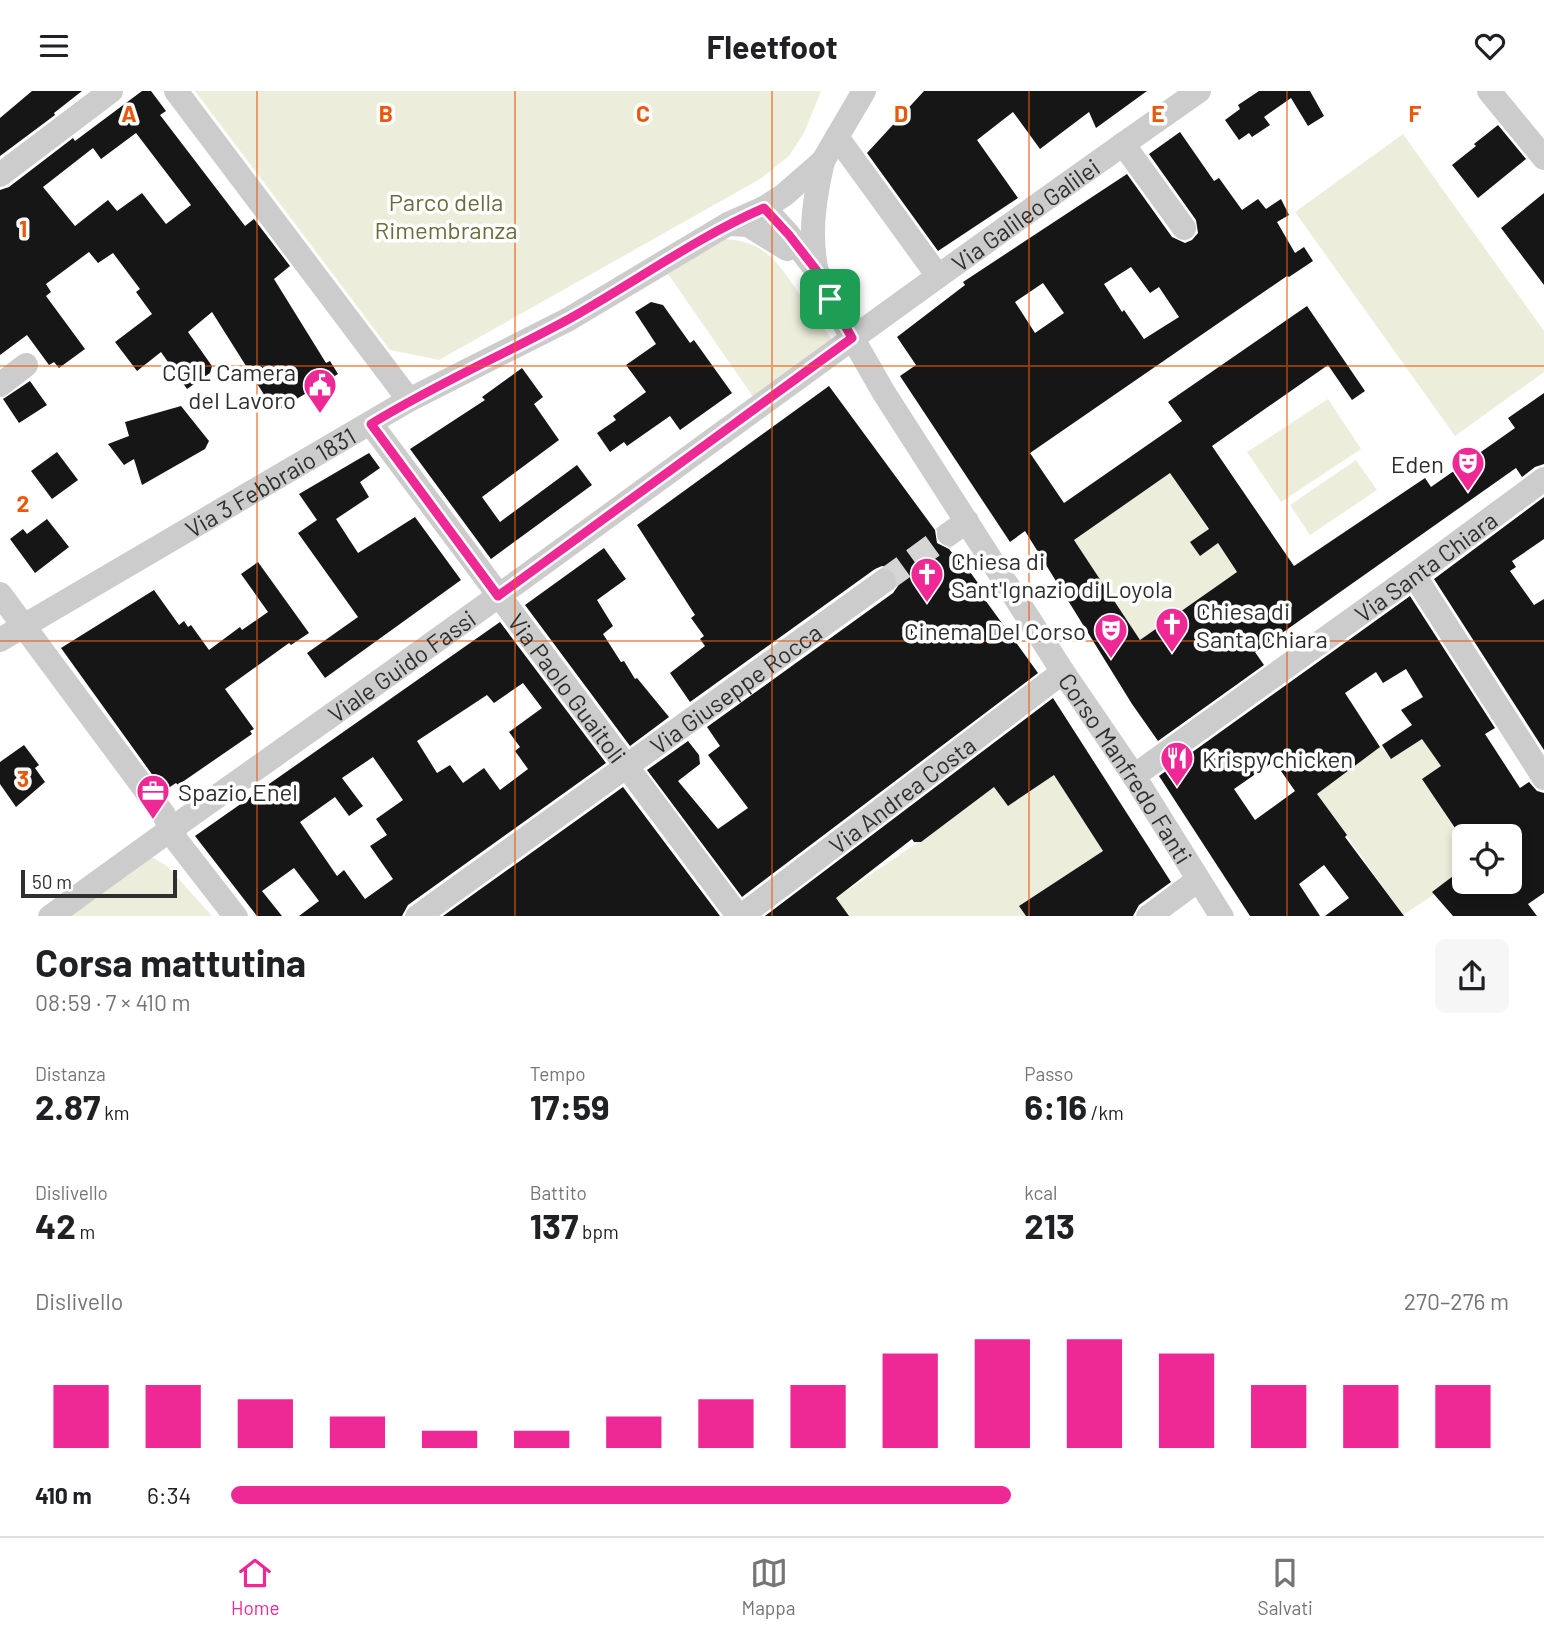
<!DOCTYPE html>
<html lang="it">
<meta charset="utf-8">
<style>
:root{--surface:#fff;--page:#f6f6f6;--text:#202124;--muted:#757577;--line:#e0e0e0;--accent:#ee2995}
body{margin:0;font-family:Barlow,sans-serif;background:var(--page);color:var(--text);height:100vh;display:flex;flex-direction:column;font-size:26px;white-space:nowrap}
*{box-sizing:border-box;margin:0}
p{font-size:23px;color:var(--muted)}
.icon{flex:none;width:38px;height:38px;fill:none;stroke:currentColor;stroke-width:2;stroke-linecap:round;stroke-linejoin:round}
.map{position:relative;height:825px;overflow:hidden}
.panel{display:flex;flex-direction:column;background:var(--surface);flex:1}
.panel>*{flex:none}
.tools{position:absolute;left:1452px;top:733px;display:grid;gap:14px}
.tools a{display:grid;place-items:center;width:70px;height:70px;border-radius:10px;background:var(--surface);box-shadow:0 4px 10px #0003;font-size:35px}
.scale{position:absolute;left:21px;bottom:18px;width:156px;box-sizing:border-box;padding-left:7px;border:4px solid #2f2f2f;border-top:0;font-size:19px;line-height:24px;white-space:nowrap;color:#2f2f2f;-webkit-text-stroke:5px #fff;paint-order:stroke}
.pin{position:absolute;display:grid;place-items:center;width:60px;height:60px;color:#fff;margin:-30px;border-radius:14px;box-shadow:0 4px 10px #0006}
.round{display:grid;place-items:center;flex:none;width:74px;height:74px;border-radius:10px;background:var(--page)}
.summary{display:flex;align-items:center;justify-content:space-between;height:119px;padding:0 35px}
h1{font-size:38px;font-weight:700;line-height:52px}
.stats{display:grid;grid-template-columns:repeat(3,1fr);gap:10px;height:119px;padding:7px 35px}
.stats div{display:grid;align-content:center}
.stats b{font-size:35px;font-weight:700}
.stats small{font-size:19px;font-weight:400}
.stats p{font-size:19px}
.chart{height:196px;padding:14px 35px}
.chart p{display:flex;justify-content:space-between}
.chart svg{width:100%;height:126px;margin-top:7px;stroke:var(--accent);stroke-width:6}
ul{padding:0 35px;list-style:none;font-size:23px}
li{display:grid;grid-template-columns:112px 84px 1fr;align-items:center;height:52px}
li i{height:18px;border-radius:9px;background:var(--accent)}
header{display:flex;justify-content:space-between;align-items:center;height:91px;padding:0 35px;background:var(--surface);font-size:32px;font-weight:700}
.tabs{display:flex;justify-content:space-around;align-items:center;height:98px;border-top:2px solid var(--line);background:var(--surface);font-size:19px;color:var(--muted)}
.tabs a{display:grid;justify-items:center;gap:4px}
.tabs .active{color:var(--accent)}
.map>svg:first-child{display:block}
.green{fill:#ededdc}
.building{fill:#161616;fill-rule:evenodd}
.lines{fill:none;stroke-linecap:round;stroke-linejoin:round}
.minor-tunnel{stroke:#d5d5d5;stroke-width:24;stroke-dasharray:24 12;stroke-linecap:butt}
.minor{stroke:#ccc;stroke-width:24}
.route-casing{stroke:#fff;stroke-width:14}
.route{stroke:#ee2995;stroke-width:9}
.grid{fill:none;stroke:#e8590c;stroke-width:2;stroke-opacity:0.55}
.labels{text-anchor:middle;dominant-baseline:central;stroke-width:7;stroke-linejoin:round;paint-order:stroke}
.park-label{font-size:24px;fill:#6a6d3a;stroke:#fff}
.street-label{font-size:24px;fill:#2f2f2f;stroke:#fff}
.poi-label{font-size:24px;fill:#2f2f2f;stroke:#fff;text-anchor:start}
.grid-label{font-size:23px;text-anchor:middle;font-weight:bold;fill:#e8590c;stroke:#fff;stroke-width:7;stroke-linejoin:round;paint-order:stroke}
</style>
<header><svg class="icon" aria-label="menu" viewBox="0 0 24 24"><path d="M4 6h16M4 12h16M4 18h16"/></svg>Fleetfoot<svg class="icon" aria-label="heart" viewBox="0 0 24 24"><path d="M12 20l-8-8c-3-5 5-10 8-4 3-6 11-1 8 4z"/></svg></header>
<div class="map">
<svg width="1544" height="826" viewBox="0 0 1544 826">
<rect width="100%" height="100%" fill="#fff"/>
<path class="green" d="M195,0H821L804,42L789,65L760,88L439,269L390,259Z
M1403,43L1544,240V281L1455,345L1295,121Z
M719,148C764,148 777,170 800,204C812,220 824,237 835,253L756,310L666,180Z
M1328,308L1361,358L1281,411L1247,361Z
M1356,369L1377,399L1310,444L1290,414Z
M1170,382L1237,481L1140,549L1074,449Z
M1423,647L1441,675L1423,688L1465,755V783L1403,824L1317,703L1380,655L1392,668Z
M1054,684L1103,760L1019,815L1026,825H849L836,807L948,731L957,702L986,685L1008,715Z
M152,766L167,775L212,825L67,826Z"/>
<path class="building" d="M32,0H82L54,22L55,24L0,65V27Z
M142,0H151L166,20L160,24L245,135L254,128L290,175L274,188L326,272L330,270L338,283L275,321L212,221L188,241L212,275L210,282L187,298L161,261L137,280L115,251L152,223L136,201L140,198L113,162L98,172L89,161L46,193L51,201L46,205L85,258L59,277L54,271L49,274L27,244L0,264V99L9,96L73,47L75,50ZM136,42L191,114L166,133L142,102L117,120L108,109L75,135L43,96L93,57L101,68Z
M924,0H1147L1096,37L1089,21L1040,58L1013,21L977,49L1018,107L938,160L867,62Z
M1259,0H1310L1324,25L1308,35L1291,7L1264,26L1270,34L1252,46L1249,42L1239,49L1225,29L1240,18L1238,14Z
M1498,34L1526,68L1478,107L1452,74L1476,55L1474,53Z
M1180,41L1214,90L1219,87L1242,119L1258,108L1266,118L1281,108L1289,124L1277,131L1295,162L1304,156L1313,170L1289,186L1287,185L1030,362L1064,412L1182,330L1168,311L1307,215L1365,300L1352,309L1328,274L1212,355L1294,475L1425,387L1431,396L1515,337L1508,327L1544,302V373L1535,376L1522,386L1516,377L1255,561L1264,574L1158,650L1132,613L1025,440L1010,451L900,285L916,274L897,246L965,194L963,191L1127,83L1172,146L1185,152L1192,149L1198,142L1196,129L1149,63ZM1131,176L1150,202L1159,196L1179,226L1144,248L1124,219L1122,221L1104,193ZM1043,192L1064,222L1035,242L1015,211ZM1170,382L1209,438L1190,451L1200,465L1218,452L1237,481L1140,549L1074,449Z
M1544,102V194L1501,137Z
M651,211L663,214L690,252L694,249L732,302L680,339L670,325L627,355L624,351L610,361L597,342L616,329L613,325L646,301L626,274L656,253L635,221Z
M522,277L543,306L534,313L559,349L482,406L500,431L577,374L592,394L491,468L410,358L485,309L482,306Z
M30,290L47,314L19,332L3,308Z
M829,295L935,439L937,452L949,458L953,463L956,461L985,502L983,506L1038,582L742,806L647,679L688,650L699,664L700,673L678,690L718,738L748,717L708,664L720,655L707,636L893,502L898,495L899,488L896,481L889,476L882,475L875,478L690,611L670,582L705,555L700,548L704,545L691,527L695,524L637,434Z
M181,315L209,350L205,358L142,394L134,368L124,374L108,353L129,345L125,331Z
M57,361L78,389L52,408L31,380Z
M369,362L380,377L360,391L369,406L336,428L358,462L415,426L461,489L325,587L307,562L358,526L298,442L317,429L299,403Z
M1544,406V448L1512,470L1516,476L1510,480L1534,514L1544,508V659L1434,488Z
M47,428L69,456L35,482L10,448L23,438L27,443Z
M604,457L626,488L597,509L613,535L603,543L621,571L624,570L635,588L637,587L669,626L630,655L525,514Z
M258,471L309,542L291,554L289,552L225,598L254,638L250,640L252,643L178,694L176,692L164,700L61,557L154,499L179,534L184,530L188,536L191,534L209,559L240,536L242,539L268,521L241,483Z
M1410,505L1495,637L1485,643L1520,697L1529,691L1537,700L1544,702V802L1528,813L1537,825H1453L1432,801L1465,776V791H1510V781L1517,776L1510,767V746H1461L1422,688L1441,675L1422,648L1391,668L1382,654L1412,634L1401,619L1423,606L1406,578L1383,592L1376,581L1345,602L1380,656L1317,703L1347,744L1345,746L1404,825H1325L1349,807L1324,774L1299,793L1320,825H1250L1159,685ZM1274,670L1295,700L1255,729L1234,698Z
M500,531L606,672L408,814L402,825H299L319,810L294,777L262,800L282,825H257L195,745ZM523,592L542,617L509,641L520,656L515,660L528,678L500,699L484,677L463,692L450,674L437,682L417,650L487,604L494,612ZM373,666L403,709L376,728L387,744L370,755L393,788L365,808L344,779L337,785L300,731L335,706L349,725L363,715L342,687Z
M1053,607L1171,791L1139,814L1133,825H1026L1019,815L1103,760L1054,684L1008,715L994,696L921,751H914L912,748L836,807L849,825H765Z
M24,654L39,674L35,677L45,691L16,716L0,693V671Z
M623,696L720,825H443Z"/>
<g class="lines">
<path class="minor-tunnel" d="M884,490L949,443"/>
<g class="minor">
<path d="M176,0L409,309"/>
<path d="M1489,0L1544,67"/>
<path d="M837,46L938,185"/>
<path d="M1123,53L1184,137"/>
<path d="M0,84L111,0"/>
<path id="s1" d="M764,117L789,144L817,180L830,208L884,302L1063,581L1134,685L1222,826"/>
<path d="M728,133L748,134L787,158"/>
<path d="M816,176C809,139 815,106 823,70"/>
<path d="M0,294L26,274"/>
<path id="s2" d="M371,333L739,826"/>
<path d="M949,443L967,430"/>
<path d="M1414,484L1544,687"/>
<path d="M0,503L164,724L177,750L236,826"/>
<path id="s3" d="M0,549L409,309L569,228L728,133L764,117L784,104L823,70L864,0"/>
<path id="s4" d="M1134,685L1414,484L1544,388"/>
<path id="s5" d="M50,826C199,716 351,612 501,503C733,335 964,164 1199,0"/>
<path id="s6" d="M417,826L884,490"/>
<path id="s7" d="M740,826L1063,581"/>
<path d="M1148,826L1198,789"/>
</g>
</g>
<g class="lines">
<defs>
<path id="route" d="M764,117L789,144L817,180L830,208L852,247L498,505L371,333C434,294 503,264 569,228C634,192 695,147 764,117Z"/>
</defs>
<use href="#route" class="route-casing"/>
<use href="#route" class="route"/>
</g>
<path class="grid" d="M257,0V826M515,0V826M772,0V826M1029,0V826M1287,0V826M0,275H1544M0,550H1544"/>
<defs>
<symbol id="civic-pin" viewBox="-11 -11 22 30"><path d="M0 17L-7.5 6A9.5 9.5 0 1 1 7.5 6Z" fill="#ee2995" stroke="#fff"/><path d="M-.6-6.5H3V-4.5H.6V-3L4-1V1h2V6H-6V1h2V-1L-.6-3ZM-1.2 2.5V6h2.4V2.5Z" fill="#fff"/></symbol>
<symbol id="theatre-pin" viewBox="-11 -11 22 30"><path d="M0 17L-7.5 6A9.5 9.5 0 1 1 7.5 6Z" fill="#ee2995" stroke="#fff"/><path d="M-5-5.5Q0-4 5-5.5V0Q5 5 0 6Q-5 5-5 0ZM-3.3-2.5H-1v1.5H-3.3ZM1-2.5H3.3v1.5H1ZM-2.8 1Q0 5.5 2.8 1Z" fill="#fff"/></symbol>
<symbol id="church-pin" viewBox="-11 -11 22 30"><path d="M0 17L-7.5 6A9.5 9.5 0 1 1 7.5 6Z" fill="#ee2995" stroke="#fff"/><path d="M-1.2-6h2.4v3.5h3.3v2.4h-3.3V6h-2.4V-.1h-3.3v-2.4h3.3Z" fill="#fff"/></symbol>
<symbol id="restaurant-pin" viewBox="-11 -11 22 30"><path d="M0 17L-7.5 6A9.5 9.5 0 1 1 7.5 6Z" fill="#ee2995" stroke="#fff"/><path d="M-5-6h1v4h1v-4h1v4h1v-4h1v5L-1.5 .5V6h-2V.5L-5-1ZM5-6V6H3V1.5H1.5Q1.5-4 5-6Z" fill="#fff"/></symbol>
<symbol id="office-pin" viewBox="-11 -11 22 30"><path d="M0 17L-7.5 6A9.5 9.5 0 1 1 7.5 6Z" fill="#ee2995" stroke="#fff"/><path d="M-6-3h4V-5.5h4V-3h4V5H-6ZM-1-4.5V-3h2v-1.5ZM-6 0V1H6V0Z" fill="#fff"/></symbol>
</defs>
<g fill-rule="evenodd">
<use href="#civic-pin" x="301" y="275" width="38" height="52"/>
<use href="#theatre-pin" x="1449" y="353" width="38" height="52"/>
<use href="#church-pin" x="908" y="464" width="38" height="52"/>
<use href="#church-pin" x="1153" y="514" width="38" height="52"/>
<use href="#theatre-pin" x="1092" y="520" width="38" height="52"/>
<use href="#restaurant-pin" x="1158" y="648" width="38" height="52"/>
<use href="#office-pin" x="134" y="681" width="38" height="52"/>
</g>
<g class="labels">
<g class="park-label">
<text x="446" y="110">Parco della<tspan x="446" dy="28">Rimembranza</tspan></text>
</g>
<g class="street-label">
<text stroke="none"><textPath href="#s5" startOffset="1202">Via Galileo Galilei</textPath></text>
<text stroke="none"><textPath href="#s3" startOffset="313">Via 3 Febbraio 1831</textPath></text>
<text stroke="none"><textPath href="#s4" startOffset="359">Via Santa Chiara</textPath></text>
<text stroke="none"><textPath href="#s5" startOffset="432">Viale Guido Fassi</textPath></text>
<text stroke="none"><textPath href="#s2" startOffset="329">Via Paolo Guaitoli</textPath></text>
<text stroke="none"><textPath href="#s6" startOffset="392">Via Giuseppe Rocca</textPath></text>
<text stroke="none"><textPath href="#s1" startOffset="668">Corso Manfredo Fanti</textPath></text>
<text stroke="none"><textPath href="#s7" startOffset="203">Via Andrea Costa</textPath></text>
</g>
<g class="poi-label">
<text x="296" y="280" text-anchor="end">CGIL Camera<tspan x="296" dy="28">del Lavoro</tspan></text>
<text x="1444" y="372" text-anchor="end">Eden</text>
<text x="951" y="469">Chiesa di<tspan x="951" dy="28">Sant'Ignazio di Loyola</tspan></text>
<text x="1196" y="519">Chiesa di<tspan x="1196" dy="28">Santa Chiara</tspan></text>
<text x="1086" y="539" text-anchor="end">Cinema Del Corso</text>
<text x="1202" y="667">Krispy chicken</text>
<text x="178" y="700">Spazio Enel</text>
</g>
</g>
<g class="grid-label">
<text x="129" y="31">A</text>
<text x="386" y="31">B</text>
<text x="643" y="31">C</text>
<text x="901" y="31">D</text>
<text x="1158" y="31">E</text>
<text x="1415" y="31">F</text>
<text x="23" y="146">1</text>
<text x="23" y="421">2</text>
<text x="23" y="696">3</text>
</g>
</svg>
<div class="tools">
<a><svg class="icon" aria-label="locate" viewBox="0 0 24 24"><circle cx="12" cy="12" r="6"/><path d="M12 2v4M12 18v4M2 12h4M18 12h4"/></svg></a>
</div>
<div class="scale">50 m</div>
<div class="pin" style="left:830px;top:208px;background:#1e9e55"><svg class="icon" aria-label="arrive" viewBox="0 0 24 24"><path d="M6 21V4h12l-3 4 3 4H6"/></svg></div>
</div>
<section class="panel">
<div class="summary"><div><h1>Corsa mattutina</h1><p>08:59 · 7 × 410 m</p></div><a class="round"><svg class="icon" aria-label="share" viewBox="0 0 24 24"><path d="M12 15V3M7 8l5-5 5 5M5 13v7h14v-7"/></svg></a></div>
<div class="stats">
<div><p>Distanza</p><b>2.87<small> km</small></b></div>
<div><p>Tempo</p><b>17:59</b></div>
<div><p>Passo</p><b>6:16<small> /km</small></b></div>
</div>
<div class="stats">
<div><p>Dislivello</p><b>42<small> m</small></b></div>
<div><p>Battito</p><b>137<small> bpm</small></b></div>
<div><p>kcal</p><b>213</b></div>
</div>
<div class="chart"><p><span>Dislivello</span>270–276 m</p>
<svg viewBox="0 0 160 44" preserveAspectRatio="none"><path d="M5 44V22M15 44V22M25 44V27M35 44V33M45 44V38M55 44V38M65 44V33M75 44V27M85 44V22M95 44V11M105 44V6M115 44V6M125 44V11M135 44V22M145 44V22M155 44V22"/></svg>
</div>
<ul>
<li><b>410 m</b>6:34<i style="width:61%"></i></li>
</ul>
</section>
<nav class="tabs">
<a class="active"><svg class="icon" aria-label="home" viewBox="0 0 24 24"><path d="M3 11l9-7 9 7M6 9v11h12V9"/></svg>Home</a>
<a><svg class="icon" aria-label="map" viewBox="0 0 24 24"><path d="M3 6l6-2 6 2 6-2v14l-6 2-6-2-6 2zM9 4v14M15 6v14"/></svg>Mappa</a>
<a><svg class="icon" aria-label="saved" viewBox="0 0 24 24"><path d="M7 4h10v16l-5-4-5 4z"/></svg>Salvati</a>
</nav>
